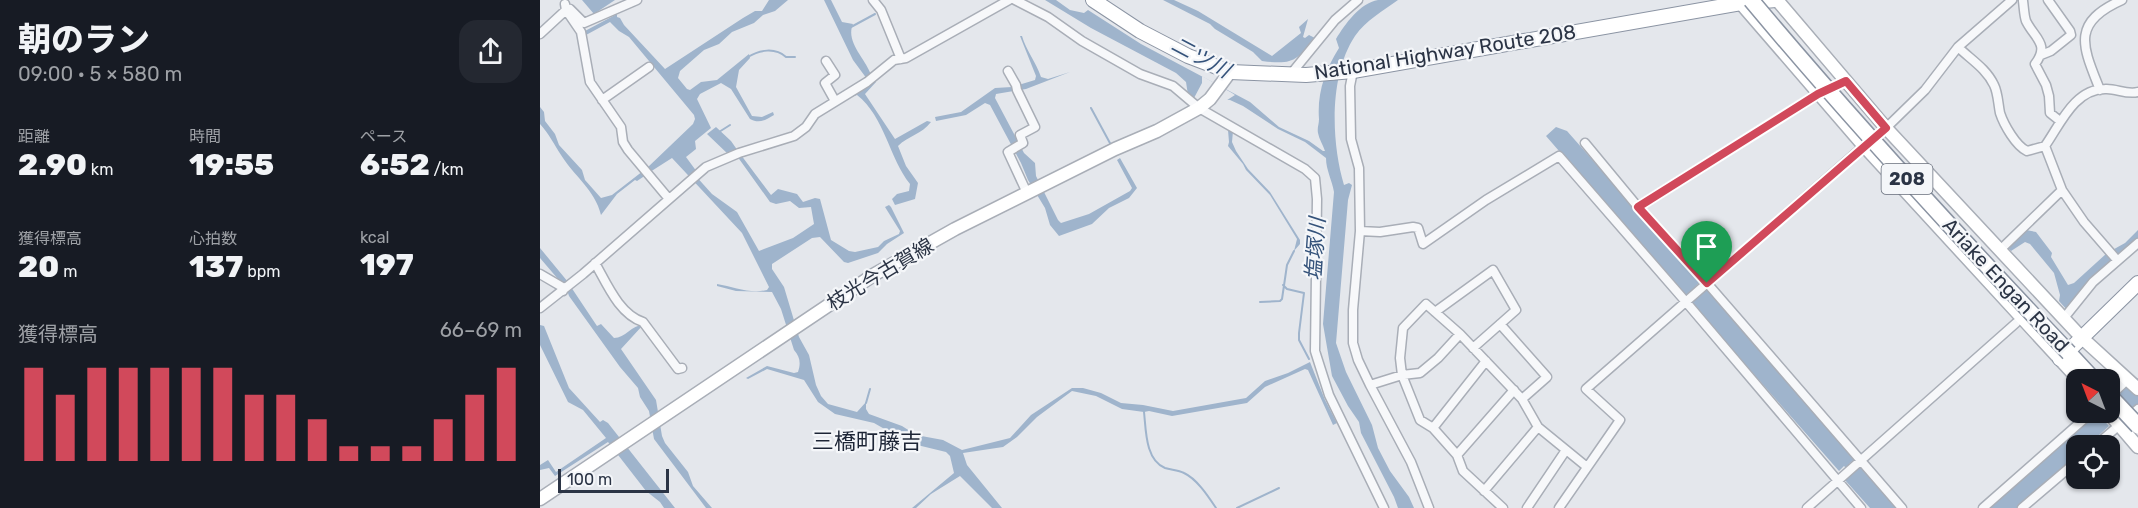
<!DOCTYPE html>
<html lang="ja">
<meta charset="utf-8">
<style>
:root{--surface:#171b24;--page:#242831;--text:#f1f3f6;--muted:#9ea1a6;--accent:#d1495b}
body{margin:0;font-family:Rubik,"Noto Sans JP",sans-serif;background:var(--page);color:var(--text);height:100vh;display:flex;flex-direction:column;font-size:22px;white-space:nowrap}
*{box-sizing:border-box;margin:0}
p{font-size:20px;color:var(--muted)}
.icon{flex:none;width:33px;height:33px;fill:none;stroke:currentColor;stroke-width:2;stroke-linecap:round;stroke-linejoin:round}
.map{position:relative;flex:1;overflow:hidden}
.drawer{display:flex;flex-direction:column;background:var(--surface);width:540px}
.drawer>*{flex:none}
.needle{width:39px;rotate:318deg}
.controls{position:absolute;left:1526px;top:369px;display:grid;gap:12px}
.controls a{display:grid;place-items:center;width:54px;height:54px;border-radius:12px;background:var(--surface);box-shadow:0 2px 4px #0004;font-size:30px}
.scale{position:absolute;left:18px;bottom:15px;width:111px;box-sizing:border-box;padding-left:6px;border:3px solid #2b3445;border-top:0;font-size:16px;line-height:21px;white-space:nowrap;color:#2b3445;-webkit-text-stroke:4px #f4f6f9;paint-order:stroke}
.pin{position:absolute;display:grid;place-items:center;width:51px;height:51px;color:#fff;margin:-62px -26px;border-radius:50% 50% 50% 0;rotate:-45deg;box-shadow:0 0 6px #0007}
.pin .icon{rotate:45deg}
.round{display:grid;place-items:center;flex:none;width:63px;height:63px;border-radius:18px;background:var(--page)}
.head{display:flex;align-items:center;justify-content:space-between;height:102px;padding:0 18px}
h1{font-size:33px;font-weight:800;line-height:45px}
.figures{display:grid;grid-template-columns:repeat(3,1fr);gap:9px;height:102px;padding:6px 18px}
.figures div{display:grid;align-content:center}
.figures b{font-size:30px;font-weight:800}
.figures small{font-size:16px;font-weight:400}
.figures p{font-size:16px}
.chart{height:168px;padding:12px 18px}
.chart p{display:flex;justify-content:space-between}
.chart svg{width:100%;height:108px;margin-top:6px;stroke:var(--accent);stroke-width:6}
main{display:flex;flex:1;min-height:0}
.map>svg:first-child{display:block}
.water{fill:#9fb4cc}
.pier{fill:#e4e7ec}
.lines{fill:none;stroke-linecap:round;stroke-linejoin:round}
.stream{stroke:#9fb4cc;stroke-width:2}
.minor-casing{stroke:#a9aeb7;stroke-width:11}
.secondary-casing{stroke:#a9aeb7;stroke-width:15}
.trunk-casing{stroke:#8b94a3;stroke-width:16}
.motorway-casing{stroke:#8b94a3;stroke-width:18}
.minor{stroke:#f7f8fa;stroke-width:8}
.secondary{stroke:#fff;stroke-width:12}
.trunk{stroke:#fff;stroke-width:14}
.motorway{stroke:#fff;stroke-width:15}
.motorway-bridge-casing{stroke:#8b94a3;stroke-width:18;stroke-linecap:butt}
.motorway-bridge{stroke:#fff;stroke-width:15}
.route-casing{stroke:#fff;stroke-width:12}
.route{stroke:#d1495b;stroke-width:8}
.labels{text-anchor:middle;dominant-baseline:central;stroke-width:4.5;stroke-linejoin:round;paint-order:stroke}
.shield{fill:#f4f6f9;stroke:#676e7b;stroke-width:1.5}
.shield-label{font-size:18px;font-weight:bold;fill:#2b3445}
.street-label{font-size:20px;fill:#2b3445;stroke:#f4f6f9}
.water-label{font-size:21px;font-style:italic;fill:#34527a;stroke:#f4f6f9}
.quarter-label{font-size:22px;fill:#1d2536;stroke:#f4f6f9}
</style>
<main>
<section class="drawer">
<div class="head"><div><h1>朝のラン</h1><p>09:00 · 5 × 580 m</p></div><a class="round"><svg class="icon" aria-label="share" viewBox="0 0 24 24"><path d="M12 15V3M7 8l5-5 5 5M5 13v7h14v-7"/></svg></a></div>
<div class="figures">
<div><p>距離</p><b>2.90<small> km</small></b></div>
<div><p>時間</p><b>19:55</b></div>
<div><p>ペース</p><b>6:52<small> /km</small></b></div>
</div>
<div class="figures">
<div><p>獲得標高</p><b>20<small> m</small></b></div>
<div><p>心拍数</p><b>137<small> bpm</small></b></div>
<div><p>kcal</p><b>197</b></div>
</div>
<div class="chart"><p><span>獲得標高</span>66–69 m</p>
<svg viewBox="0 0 160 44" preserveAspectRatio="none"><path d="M5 44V6M15 44V17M25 44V6M35 44V6M45 44V6M55 44V6M65 44V6M75 44V17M85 44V17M95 44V27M105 44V38M115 44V38M125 44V38M135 44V27M145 44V17M155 44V6"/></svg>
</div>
</section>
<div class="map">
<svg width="1598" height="508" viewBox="0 0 1598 508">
<rect width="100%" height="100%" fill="#e4e7ec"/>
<path class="water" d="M42,0H75L54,14Z
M229,0H248L235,11L223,15L214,23L192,32L179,44L164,50L140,71L138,78L147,89L150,90L161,82L177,80L209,54L210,58L199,70L196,87L212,116L222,117L233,112L234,115C226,120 219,124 210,119L191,89L181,83L160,94L157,99L171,128L155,141L156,149L146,157L157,172L154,174L172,194L197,212L219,251L253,238L274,224L271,207L259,208L250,201L236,204L230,202L197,156L201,155L231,195L238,189L257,194L263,202L275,198L280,199L291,240L309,251L315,252L338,247L344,241L359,234L360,231L345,207L349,205L351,207L364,233L347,244L338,253L308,263L304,262L280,237L272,238L232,264V269L244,287L259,337L269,355L276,385L281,396L288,404L317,412L326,402V409L329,414L362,426L376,435L403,440L422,450L470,438L491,415L532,388H543L561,393L581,403L603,405L633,411L706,398L725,381L748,373L770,362L785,400L797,423L793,425L768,370L765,369L725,387L707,403L632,416L609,411L604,412L582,409L556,396L532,391L497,417L477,437L463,447L423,453L427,465L462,508H452L420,476L391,494L376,508H372L414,473L410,456L406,452L369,443L334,423L295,414L278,402L264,380L227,369L208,379L206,378L227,366L254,373L258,372C261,363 260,357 254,350L241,309L232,292L196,291L177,286V284C194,287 210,294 227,290L229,287L202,233L132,158L110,172L107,168L153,124L155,119L154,115L89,37L79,31L70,22L46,35L45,31L77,14V17L80,18L84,25L125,69L203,18L215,11H222Z
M284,0H291L302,22L313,24C305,42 326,59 331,75L327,79L313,60Z
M505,0H516L530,10L544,13L548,10L601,44L710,102L739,127L769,141L783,151H785C783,145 779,139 778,133C777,128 779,124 779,119C777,93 785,70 799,48L796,39C805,24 820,3 838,0C844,0 851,0 858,0C843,11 826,20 815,36C789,75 791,142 804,185L809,183L812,185L808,200L796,343L806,372L832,425L838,448L850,471L869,497L874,508H858L854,497L821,433L819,422L808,406L792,376L783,324L794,192C792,180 786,170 786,158L765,142L738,129L703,106L690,100L651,97L648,95L646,82L636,73L551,28Z
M623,0H634L658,11L732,56L761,33L759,27L768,19L763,37L765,38L769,35L775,38C756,61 753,65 722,61L713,52L675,29L670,24Z
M480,36H482C486,50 496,62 501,77L508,79L530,72L486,89L456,94L455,98L484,153L495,163L496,176L518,220L521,223L549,214L590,191L592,188L577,160L580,158L597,188L589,198L569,208L552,224L519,236L510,225L505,208L488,180L481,163L450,105L445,103L426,115L396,121L395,117L421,112L455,88L472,87L495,80L496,76Z
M334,80L336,82L325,94L355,139L387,121L391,122C382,134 368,136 358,146L366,166L378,183L375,199L355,205L352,199L357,194L369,191L370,184C349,158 345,117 317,95L305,99Z
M0,107L4,112L5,121L15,134L19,145L42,170L45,180L61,198L72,195L103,171L106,175L97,181L95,180L77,194L61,215C55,190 34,176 21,155C14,144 9,134 0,124Z
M667,115L693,131L692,142L696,151L708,169L730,192L760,240V244L754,251L757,239L730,195L706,170L703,164L688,146L689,142L688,130Z
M176,127L191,141L198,151L189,155L167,134Z
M1016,127L1027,131L1160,282L1155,287L1161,294L1168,289L1315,459L1309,464L1314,469L1320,464L1359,508H1330L1304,479L1310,472L1304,466L1299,471L1151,303L1157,297L1151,291L1145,296L1006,136Z
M1486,230L1496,232L1512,253L1511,257L1528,285L1534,283L1567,253L1585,243L1598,230V240L1572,259L1527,310L1519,301L1520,295L1514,273L1490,244L1485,242L1471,251L1467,247Z
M0,248L28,282L24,286L0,258Z
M31,287L57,326L61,324L74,338C85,338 92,325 103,325L81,349L116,400L122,436L125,443L148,472L153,486L172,508H166L114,439L109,411L100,397L98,388L80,367L29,296L27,290Z
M0,325L4,326L29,388L60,422L63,420L68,423L135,508H124L120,502L106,491L68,442L15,476L9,468L0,470V465L8,460L16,472L66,438L43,410L28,402L0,345Z
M1598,378V404L1582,416L1569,400Z
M1554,413H1557L1569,426L1548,445L1536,446V456L1477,508H1445Z"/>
<path class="pier" d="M662,76L692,93L695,95L684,102L660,101L654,98L662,83Z"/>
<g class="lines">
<path class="stream" d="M311,27L335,14
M208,57C219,50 235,47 246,57H255
M551,108L571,145
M179,132L190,125
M743,285L747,289L764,293L759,333V340L769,359
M720,302L740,301L742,299L747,265L754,251
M326,403L330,389
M604,412C606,429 605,460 625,468C631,470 638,470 644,473C657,479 668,496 676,508
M697,508L739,488"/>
<defs>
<path id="minor" d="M333,0L341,10L361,59
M475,0L508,17L542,41L600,74L633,86L659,108L765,169L775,178L777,199L775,351L789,395L844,508
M1483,1C1484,8 1484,15 1486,21C1495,39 1510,44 1495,64L1506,85L1509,96L1510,113L1520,121
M25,4L26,10L41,32L50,82L81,127L83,142L88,150L129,199
M30,9L44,23L97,0
M0,34L26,10
M1418,47C1430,59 1446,68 1454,85C1458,93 1458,103 1460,113C1464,125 1476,146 1487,151L1505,146C1520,125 1534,89 1565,89C1576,88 1586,95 1598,92
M1501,55L1511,51L1531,35L1530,31L1508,0
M286,61L295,75L285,83L295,101
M468,71L476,85L477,90L495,127L480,135L483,143L468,152L487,193
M813,71L810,86L811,139L819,168L820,231L813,310V343L818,360L830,385L871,462L889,508
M750,75L795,20L818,0
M1560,90C1543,47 1530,23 1582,0
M62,100L109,67
M1346,128L1385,90L1418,47L1472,0
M1045,143L1098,207L1278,94
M1522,190L1544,222L1577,260
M1098,207L1167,283L1362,508
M820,231L840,232L873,227L878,228L883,244L946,200L1019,156L1146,302L1321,508
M1460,250L1522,190L1505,146
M55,263C67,284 79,314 103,322L138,369L142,368
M0,274L24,288L23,291
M0,308L43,274L166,167L199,153L254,136L266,127L275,114L327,82L354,60L366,58L469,0
M895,312L953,270L976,310L933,348
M1524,318L1553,282L1598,243
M960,324L1007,377L982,399
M920,334L886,304L863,328L860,358L862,375L880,420L893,428L917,455L923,471L963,508
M830,385L862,375L880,373L898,358L920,334L982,399L998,427L1047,467
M1569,397L1587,380
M893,428L946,361
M1555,446L1598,409
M917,455L974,390
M944,491L998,427
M987,508L1026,450
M1019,508L1080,420L1046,389L1324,146
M1267,508L1476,323
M1443,508L1552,412
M1482,508L1536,462"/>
<path id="secondary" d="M1198,0L1324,146L1539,380
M1237,0L1346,128L1541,337L1598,389
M1568,412L1598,447
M0,499L335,274L415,229L575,149L617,131L659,108L670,99L690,72"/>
<path id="trunk" d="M553,0L600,31L648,56L690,72L766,75L813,71L1201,3L1236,0
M1520,359L1598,283"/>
<path id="motorway" d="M1529,353L1554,380"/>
</defs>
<use href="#minor" class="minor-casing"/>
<use href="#secondary" class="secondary-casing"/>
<use href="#trunk" class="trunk-casing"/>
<use href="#motorway" class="motorway-casing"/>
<use href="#minor" class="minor"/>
<use href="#secondary" class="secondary"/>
<use href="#trunk" class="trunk"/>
<use href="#motorway" class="motorway"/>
<defs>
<path id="motorway-bridge" d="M1211,0C1313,122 1420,238 1529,353
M1569,395L1598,426"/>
</defs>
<use href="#motorway-bridge" class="motorway-bridge-casing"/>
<use href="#motorway-bridge" class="motorway-bridge"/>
</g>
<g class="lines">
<defs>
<path id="route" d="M1306,81L1346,128L1167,283L1098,207L1278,94Z"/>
</defs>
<use href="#route" class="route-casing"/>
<use href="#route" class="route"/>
</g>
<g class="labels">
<rect class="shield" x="1341.5" y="164" width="51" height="30" rx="4.5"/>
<g class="shield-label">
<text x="1367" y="179">208</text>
</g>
<g class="street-label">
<text transform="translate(905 52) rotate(-9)">National Highway Route 208</text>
<text transform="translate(340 274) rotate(-31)">枝光今古賀線</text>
<text transform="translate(1466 285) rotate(47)">Ariake Engan Road</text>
</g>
<g class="water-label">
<text transform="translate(661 57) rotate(28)">二ツ川</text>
<text transform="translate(775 249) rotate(-86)">塩塚川</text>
</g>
<g class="quarter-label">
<text x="327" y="441">三橋町藤吉</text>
</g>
</g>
</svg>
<div class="controls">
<a><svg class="needle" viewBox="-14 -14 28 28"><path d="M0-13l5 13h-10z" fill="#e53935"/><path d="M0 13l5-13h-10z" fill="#9ea1a6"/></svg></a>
<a><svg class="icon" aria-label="locate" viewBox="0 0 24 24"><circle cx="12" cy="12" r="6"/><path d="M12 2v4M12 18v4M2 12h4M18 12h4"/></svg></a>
</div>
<div class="scale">100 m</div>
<div class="pin" style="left:1167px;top:283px;background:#1e9e55"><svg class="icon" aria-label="arrive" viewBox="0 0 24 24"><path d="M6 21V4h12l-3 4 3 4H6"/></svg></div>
</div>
</main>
